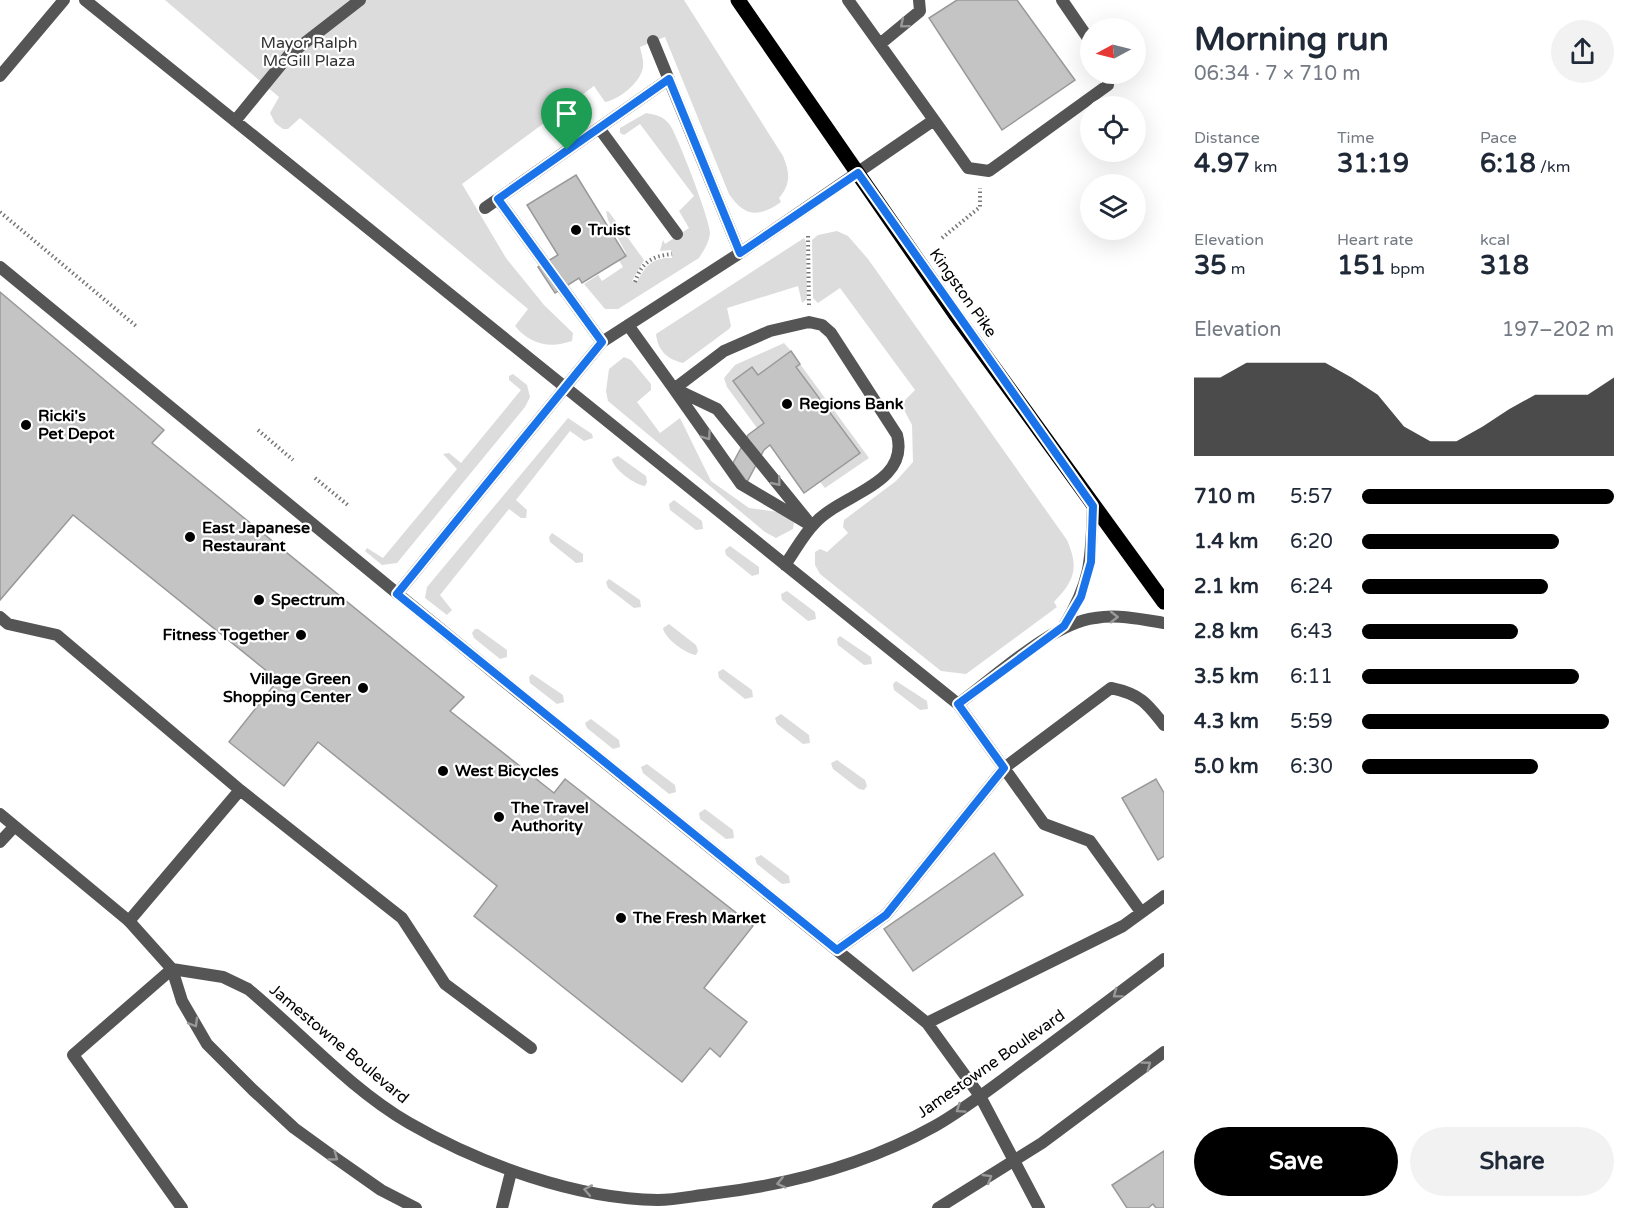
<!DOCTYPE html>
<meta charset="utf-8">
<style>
:root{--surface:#fff;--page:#f2f2f3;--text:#1f2937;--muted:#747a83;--accent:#000}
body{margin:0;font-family:"Varela Round",sans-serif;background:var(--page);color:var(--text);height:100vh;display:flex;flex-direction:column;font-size:22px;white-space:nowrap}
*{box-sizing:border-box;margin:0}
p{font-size:20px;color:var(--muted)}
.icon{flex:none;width:33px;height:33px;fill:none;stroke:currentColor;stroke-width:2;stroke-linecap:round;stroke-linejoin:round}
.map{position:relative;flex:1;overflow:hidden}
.side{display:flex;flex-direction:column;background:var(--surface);width:480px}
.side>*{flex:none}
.needle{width:39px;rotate:263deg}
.fabs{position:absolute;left:1080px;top:18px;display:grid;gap:12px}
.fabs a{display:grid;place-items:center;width:66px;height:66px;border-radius:50%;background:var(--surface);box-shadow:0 6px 24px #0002;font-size:30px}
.pin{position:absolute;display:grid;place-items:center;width:51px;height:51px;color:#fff;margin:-62px -26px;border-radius:50% 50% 50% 0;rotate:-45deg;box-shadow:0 0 6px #0007}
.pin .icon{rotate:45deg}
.round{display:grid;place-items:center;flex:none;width:63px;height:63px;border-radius:32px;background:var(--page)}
.overview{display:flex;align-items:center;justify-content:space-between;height:102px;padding:0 30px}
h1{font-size:33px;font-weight:800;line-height:45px}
.metrics{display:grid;grid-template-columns:repeat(3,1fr);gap:9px;height:102px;padding:6px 30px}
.metrics div{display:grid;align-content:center}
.metrics b{font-size:26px;font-weight:800}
.metrics small{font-size:16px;font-weight:400}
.metrics p{font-size:16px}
.chart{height:168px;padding:12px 30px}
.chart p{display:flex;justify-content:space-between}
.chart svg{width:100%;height:108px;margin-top:6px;fill:var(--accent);opacity:.7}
.action{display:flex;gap:12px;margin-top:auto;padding:12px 30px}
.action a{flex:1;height:69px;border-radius:36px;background:var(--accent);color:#fff;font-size:24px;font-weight:800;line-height:69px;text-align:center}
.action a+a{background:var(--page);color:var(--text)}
ul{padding:0 30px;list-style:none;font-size:20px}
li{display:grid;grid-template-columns:96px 72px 1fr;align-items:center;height:45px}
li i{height:15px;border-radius:8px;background:var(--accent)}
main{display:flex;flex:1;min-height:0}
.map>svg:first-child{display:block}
.green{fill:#dcdcdc}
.building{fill:#c4c4c4;stroke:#999;stroke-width:1.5}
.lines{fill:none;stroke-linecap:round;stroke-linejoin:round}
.path{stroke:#777;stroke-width:4;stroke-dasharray:1.5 3;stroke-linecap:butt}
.lane{stroke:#555;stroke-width:12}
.street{stroke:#555;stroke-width:12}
.primary{stroke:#000;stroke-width:15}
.oneway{stroke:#999}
.route-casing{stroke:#fff;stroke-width:12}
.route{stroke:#1a73e8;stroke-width:8}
.poi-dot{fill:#000;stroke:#fff;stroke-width:2}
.labels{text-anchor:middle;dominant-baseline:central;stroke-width:4.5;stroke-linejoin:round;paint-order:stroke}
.park-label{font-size:16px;fill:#333;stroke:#fff}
.poi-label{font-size:16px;font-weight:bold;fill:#000;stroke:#fff;text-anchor:start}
.street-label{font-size:16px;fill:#000;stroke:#fff}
</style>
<main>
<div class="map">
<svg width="1164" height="1208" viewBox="0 0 1164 1208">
<rect width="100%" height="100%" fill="#fff"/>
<path class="green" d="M165,0H684L783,156C790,173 791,184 779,198L781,202C760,217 745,218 729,194L665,37L640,47C641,53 644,60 643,67C641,82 619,100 605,102L594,86L462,184L506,258L544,305L573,333L572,341C549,349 530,344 515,326L528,309L300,118L288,129H283L275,123L270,113L279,97Z
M646,113C657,115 663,116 670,125C677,135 711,222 710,233C709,243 704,250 699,258L618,309H605L584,284L598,275L602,281L623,267L618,259L626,253L608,220L606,211L609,212L644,260L632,281L637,282C645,266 653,257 672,258L671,250L660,251L663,240L665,244L689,228L679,211L694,196L640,124L624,135L620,133V128Z
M837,231L848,236L868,259L1067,540C1079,568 1075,580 1054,602L1057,607L966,674L941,671L820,574L815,565V552L820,549L827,552L848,533L843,527L844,520L896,481L913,462L912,425L903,408V402L915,390L840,288L818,303L813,298L812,240L818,235Z
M804,238L806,242L807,299L802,303L798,286L727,308L731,326L729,329L683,363C667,359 658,351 656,334Z
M784,343L791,351L758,375L752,367L733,381L764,423L757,428L727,387L724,378L735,365Z
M624,357L631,360L651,384V390L637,402L660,433L680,418L711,481L749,508L785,513L794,523L793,529L776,538L765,532L608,401L606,391L609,369Z
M800,364L869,458L825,488L820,482L860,453L796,367Z
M513,374L527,385L530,397L525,407L397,563L382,565L365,551L367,548L383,558L457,469L443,454L449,453L461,463L521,390L509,380V376Z
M568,418L592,434L593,438L584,441L570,431L516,500L527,510L526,518H521L509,509L440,595L452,610L447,615L425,598L427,587Z
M618,456L646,476L647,482L645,486C635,485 613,469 612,459Z
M674,500L702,521L703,529L696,530L670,510L669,504Z
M552,533L583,554V562L576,563L550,542L549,537Z
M730,546L759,567V574L752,576L726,555L725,550Z
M609,579L640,600L641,607L634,608L608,588L606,582Z
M787,591L815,612L816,619L808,621L782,600L781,594Z
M669,624L696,645L698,651L696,655C686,654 664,638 663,628Z
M475,629H478L507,650V657L500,659L474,638L472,633Z
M840,636L871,657L872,664L864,665L838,645L837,639Z
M723,669L752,690L753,697L745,699L719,678L718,672Z
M532,674L563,695L564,702L557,704L530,683L529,677Z
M896,681L927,701L928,709L920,710L894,690L893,684Z
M781,714L809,735L810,743L803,744L777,724L775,718Z
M591,719L619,740L620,747L613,749L587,728L585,723Z
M837,760L865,780L867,786L864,790L859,789L833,769L831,763Z
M647,764L675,785L676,792L669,794L643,773L641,767Z
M705,809L733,830L734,838L726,839L700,819L699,813Z
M761,855L789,876L790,883L782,884L757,864L755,858Z"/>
<path class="building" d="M957,0H1017L1075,80L1002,130L929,18Z
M576,175L626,256L582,283L579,278L555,293L538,267L558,255L527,205Z
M0,292L164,430L152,443L464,697L450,711L554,793L565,779L753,926L704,988L747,1022L720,1057L710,1048L682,1082L474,916L497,886L318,742L284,786L229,742L278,680L73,515L0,600Z
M791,351L800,364L796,367L860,453L804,493L770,445L764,450L747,482L733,463L748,435L764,423L733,381L752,367L758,375Z
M1156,779L1164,793V856L1158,860L1122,798Z
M994,853L1023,895L913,971L884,929Z
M1164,1151V1208H1156L1153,1204L1148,1208H1127L1112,1185Z"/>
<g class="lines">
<path class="path" d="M0,212L136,326
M808,236L809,307
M942,238L980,207V188
M635,282C642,262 652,256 672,254
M258,430L293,460
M315,478L349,506"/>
<path class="lane" d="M85,0L958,704L1004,768L886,915L837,950
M848,0L934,120
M1062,0L1090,41
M653,41L740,253
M880,44L920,11L919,0
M0,76L64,0
M235,121L289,55L360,0
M599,128L677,234
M498,199L602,342
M485,208L669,79
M0,267L505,682L927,1023L980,1096
M628,325L674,389L724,351L770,331L809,322L822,325L831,333L897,435C910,484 841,494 815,523C803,535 795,551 785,565
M674,389L741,484L812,526
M675,389L717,409L807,520
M397,594L602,342L740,253L934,120L968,168L989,171L1108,85V74
M0,617L8,624L57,635L240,790L402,918L445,984L531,1048
M1064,626C1092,580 1091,558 1093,506
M958,704C994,678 1052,623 1095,618C1118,614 1141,619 1164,623
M0,842L14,827
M1141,912L1090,841L1044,824L1004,768L1111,688C1140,694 1147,703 1164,725
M129,921L240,790
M172,969L73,1055L182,1208
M927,1023L1123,926L1164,896"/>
<path class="street" d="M0,814L129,921L172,969L182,1001L207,1044L253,1090L294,1128L334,1157L381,1190L416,1208
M172,969L223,977L248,989C301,1033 349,1088 409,1123C480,1164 576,1199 658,1200C675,1200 693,1196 710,1194C789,1185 865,1165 935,1126C963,1110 990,1089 1017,1069C1066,1033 1115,996 1164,959
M980,1096L1039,1208
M502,1208L511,1172
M938,1208L1042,1143L1164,1052"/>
<path class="primary" d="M738,0L955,314L1164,602"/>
</g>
<defs><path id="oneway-chevron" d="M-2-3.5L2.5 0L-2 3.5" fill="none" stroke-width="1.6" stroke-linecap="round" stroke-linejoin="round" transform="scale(1.5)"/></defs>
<g class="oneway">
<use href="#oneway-chevron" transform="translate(904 24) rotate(140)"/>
<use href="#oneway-chevron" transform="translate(707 436) rotate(55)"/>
<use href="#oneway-chevron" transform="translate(777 482) rotate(51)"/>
<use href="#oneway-chevron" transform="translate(1114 617)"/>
<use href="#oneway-chevron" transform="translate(1117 994) rotate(143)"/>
<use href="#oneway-chevron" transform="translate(194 1023) rotate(60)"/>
<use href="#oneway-chevron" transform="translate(1147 1065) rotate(-37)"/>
<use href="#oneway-chevron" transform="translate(960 1109) rotate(146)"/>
<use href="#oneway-chevron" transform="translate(334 1157) rotate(36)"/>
<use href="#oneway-chevron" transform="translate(988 1178) rotate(-31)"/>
<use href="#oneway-chevron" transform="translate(781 1183) rotate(167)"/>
<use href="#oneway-chevron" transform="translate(588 1190) rotate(-169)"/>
</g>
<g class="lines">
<defs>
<path id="route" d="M669,79L740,253L858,173L1093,506L1091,562L1081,597L1064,626L958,704L1004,768L886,915L837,950L397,594L602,342L498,199Z"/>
</defs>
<use href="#route" class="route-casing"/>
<use href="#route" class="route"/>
</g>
<g class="poi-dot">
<circle cx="576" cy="230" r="6"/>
<circle cx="787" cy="404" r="6"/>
<circle cx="26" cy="425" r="6"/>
<circle cx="190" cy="537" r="6"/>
<circle cx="259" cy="600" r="6"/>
<circle cx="301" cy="635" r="6"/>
<circle cx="363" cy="688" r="6"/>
<circle cx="443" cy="771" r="6"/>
<circle cx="499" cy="817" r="6"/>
<circle cx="621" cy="918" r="6"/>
</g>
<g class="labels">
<g class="park-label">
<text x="309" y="43">Mayor Ralph<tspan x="309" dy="18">McGill Plaza</tspan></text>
</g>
<g class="poi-label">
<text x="588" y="230">Truist</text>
<text x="799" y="404">Regions Bank</text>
<text x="38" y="416">Ricki's<tspan x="38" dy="18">Pet Depot</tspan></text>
<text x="202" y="528">East Japanese<tspan x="202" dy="18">Restaurant</tspan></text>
<text x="271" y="600">Spectrum</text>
<text x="289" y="635" text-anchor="end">Fitness Together</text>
<text x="351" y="679" text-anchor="end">Village Green<tspan x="351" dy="18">Shopping Center</tspan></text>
<text x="455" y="771">West Bicycles</text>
<text x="511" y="808">The Travel<tspan x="511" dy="18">Authority</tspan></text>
<text x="633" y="918">The Fresh Market</text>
</g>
<g class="street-label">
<text transform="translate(963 293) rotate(55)">Kingston Pike</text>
<text transform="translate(339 1044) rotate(40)">Jamestowne Boulevard</text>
<text transform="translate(991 1064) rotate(-35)">Jamestowne Boulevard</text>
</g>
</g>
</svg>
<div class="fabs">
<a><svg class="needle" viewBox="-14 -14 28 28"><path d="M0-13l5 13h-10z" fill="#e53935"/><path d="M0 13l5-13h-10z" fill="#747a83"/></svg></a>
<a><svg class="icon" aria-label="locate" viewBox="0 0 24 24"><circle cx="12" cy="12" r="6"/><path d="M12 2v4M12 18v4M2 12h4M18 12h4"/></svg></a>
<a><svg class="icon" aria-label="layers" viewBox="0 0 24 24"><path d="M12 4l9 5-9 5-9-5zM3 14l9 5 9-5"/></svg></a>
</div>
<div class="pin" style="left:567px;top:150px;background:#1e9e55"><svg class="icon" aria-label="arrive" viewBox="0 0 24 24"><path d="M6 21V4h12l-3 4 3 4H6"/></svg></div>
</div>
<section class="side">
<div class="overview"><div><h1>Morning run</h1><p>06:34 · 7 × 710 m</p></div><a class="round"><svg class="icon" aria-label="share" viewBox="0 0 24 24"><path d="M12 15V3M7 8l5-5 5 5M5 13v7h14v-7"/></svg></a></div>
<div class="metrics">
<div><p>Distance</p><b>4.97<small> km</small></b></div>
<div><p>Time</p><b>31:19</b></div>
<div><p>Pace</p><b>6:18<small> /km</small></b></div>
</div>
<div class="metrics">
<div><p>Elevation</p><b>35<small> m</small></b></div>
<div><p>Heart rate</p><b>151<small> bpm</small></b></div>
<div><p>kcal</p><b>318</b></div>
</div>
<div class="chart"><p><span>Elevation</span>197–202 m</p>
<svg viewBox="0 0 160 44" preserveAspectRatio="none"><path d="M0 44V12L10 12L20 6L30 6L40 6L50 6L60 12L70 19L80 32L90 38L100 38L110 32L120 25L130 19L140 19L150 19L160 12V44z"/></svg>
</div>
<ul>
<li><b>710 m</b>5:57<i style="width:100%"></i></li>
<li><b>1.4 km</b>6:20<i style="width:78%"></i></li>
<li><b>2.1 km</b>6:24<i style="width:74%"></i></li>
<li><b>2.8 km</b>6:43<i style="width:62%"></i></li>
<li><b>3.5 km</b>6:11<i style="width:86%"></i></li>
<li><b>4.3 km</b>5:59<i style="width:98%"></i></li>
<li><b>5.0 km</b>6:30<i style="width:70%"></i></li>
</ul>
<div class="action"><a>Save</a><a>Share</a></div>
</section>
</main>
